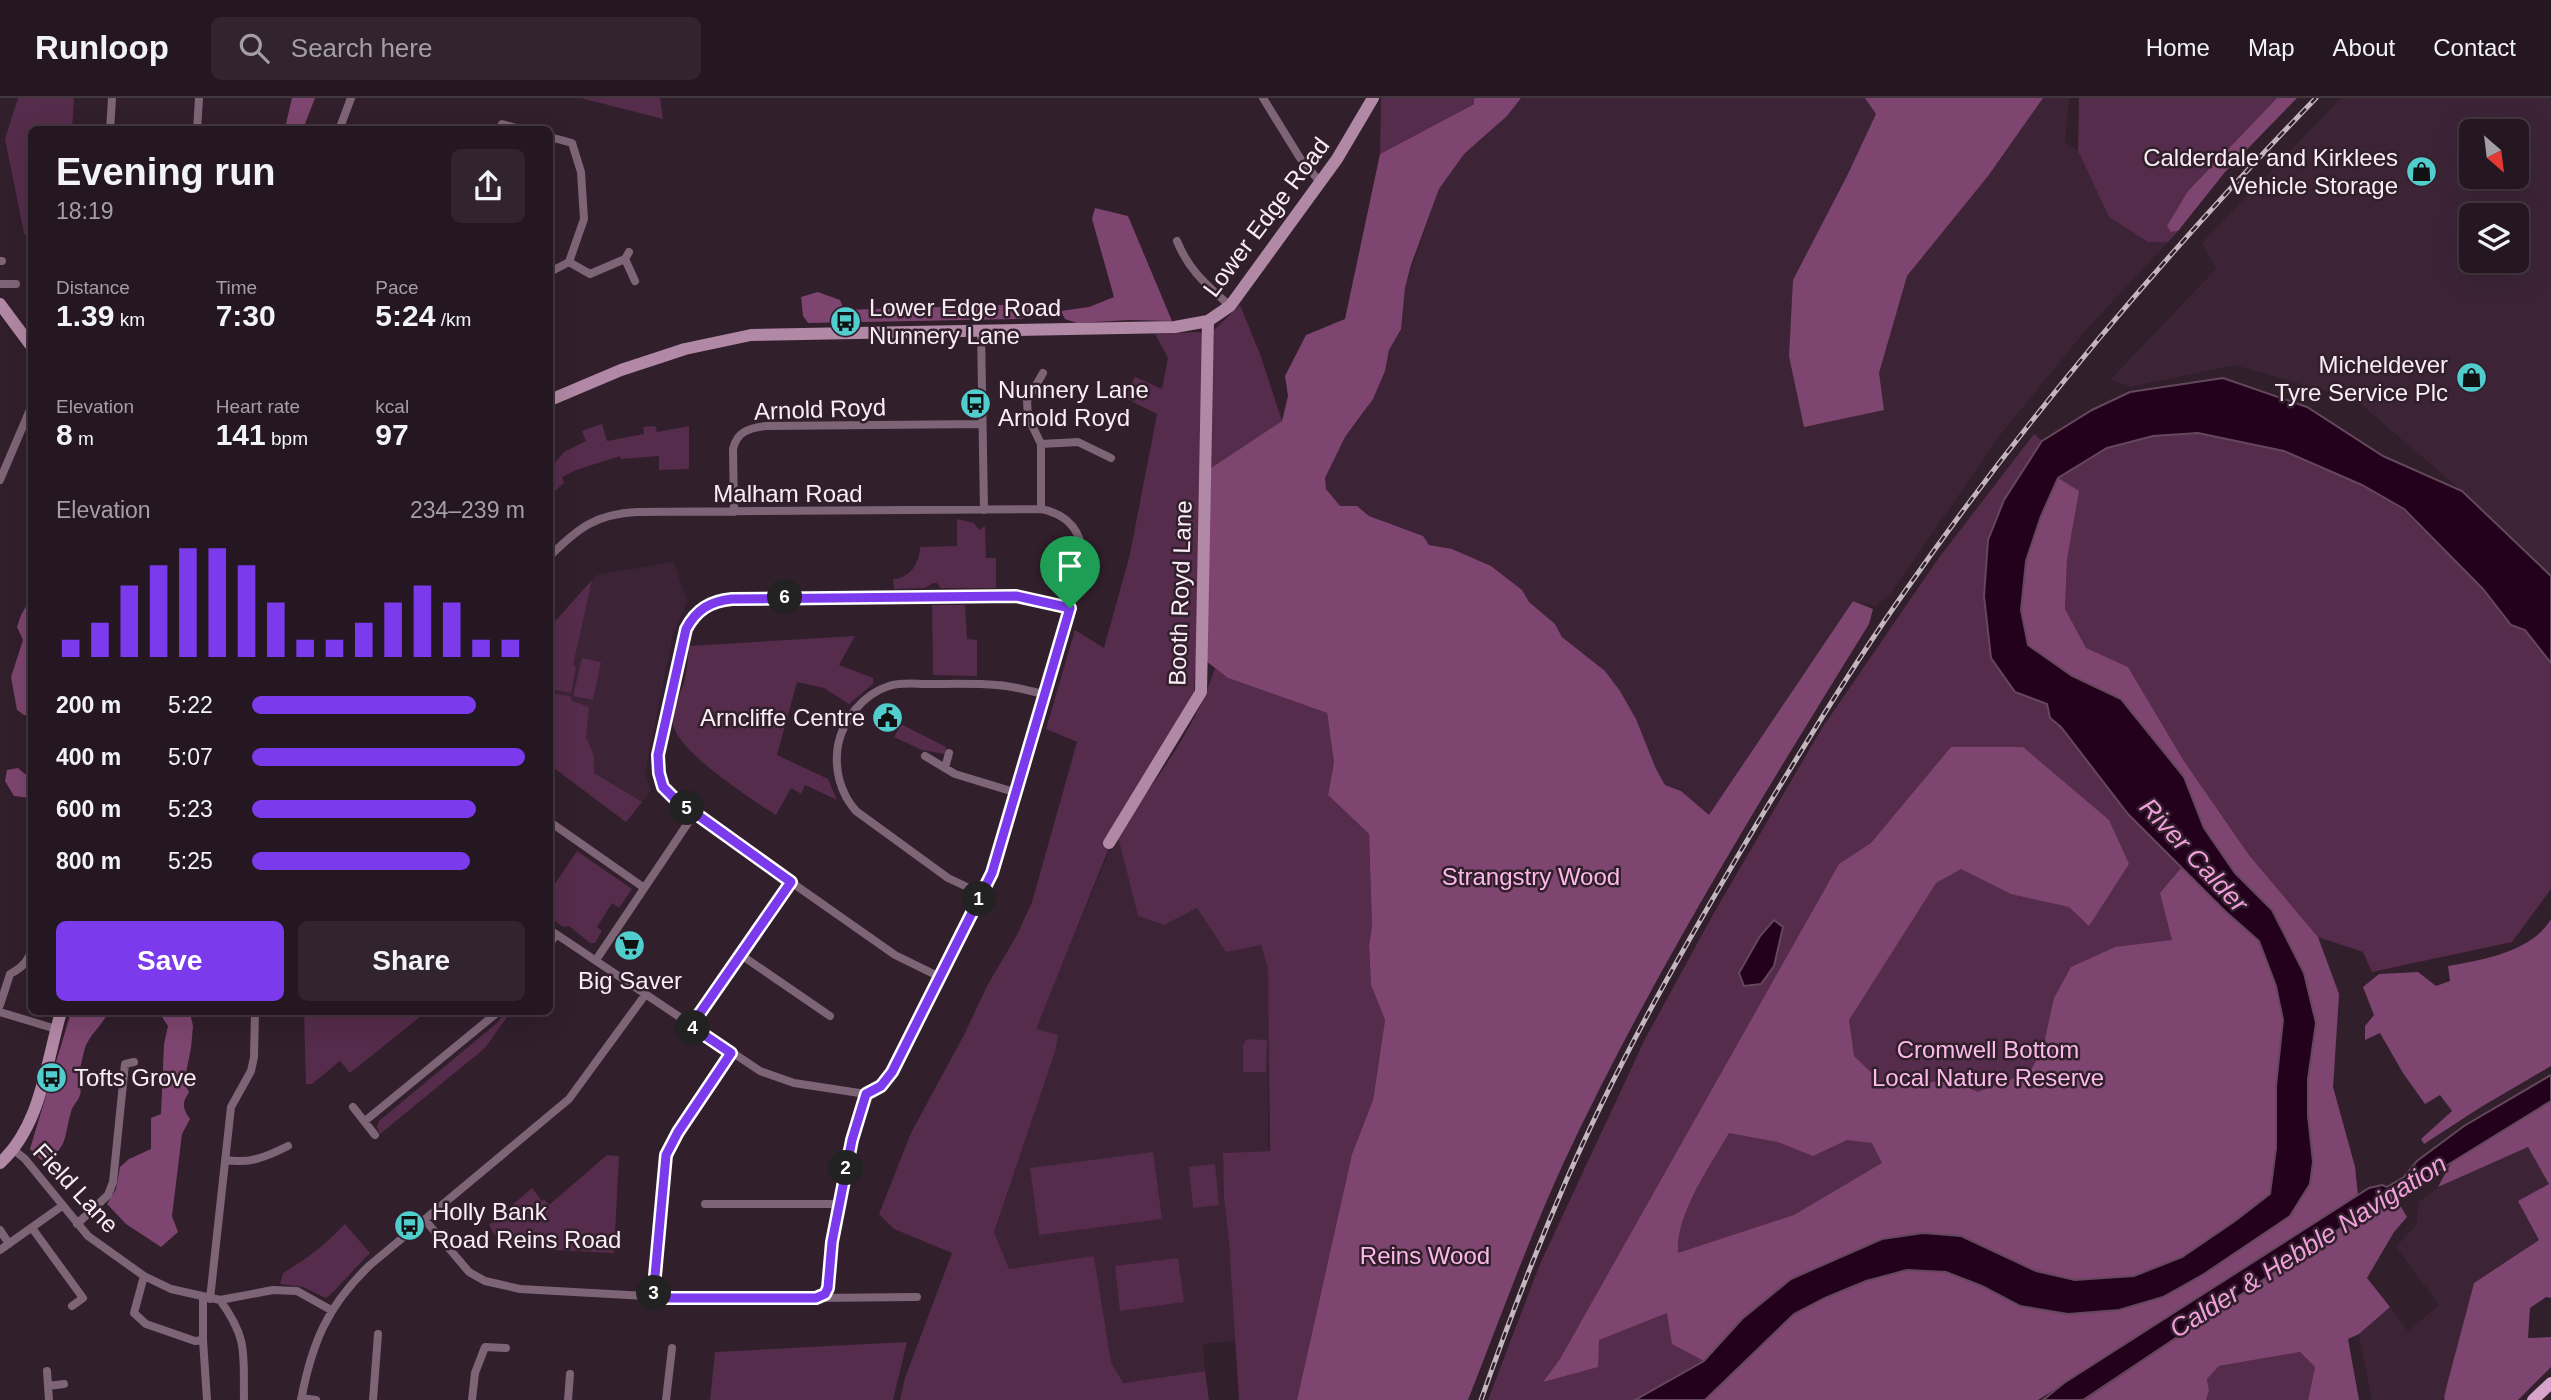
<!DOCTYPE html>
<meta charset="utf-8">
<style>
:root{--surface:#251721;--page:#31242e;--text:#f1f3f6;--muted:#a39fa5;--line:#42363f;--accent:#7c3aed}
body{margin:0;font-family:Arial,sans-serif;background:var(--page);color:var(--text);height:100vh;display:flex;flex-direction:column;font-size:26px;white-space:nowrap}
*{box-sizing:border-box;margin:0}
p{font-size:23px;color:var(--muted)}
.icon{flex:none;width:38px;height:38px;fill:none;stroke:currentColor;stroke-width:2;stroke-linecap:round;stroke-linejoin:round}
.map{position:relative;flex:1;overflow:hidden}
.sheet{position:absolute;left:28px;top:28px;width:525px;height:889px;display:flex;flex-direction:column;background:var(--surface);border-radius:10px;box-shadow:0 7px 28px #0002,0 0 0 2px var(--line)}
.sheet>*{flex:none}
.needle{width:46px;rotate:152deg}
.tools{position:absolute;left:2459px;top:21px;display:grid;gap:14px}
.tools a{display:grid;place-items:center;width:70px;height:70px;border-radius:10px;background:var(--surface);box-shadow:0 7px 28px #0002,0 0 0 2px var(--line);font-size:35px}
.pin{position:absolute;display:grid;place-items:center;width:60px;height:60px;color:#fff;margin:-72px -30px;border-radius:50% 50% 50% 0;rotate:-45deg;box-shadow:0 0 7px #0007}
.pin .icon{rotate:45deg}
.km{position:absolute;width:35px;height:35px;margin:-18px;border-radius:50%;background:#222;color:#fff;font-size:19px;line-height:35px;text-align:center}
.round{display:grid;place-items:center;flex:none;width:74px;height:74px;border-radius:10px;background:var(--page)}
.overview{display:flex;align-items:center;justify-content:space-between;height:119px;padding:0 28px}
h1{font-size:38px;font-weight:800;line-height:52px}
.figures{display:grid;grid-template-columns:repeat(3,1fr);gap:10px;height:119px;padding:7px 28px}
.figures div{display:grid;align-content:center}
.figures b{font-size:30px;font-weight:800}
.figures small{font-size:19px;font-weight:400}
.figures p{font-size:19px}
.chart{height:196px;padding:14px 28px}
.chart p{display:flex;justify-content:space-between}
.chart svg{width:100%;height:126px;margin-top:7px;stroke:var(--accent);stroke-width:6}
.button{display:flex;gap:14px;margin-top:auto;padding:14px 28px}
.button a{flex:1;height:80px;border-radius:10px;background:var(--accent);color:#fff;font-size:28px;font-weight:800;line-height:80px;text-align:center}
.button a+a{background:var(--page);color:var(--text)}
ul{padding:0 28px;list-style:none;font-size:23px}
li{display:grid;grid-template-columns:112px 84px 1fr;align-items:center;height:52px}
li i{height:18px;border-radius:9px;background:var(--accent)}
header{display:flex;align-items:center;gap:42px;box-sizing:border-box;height:98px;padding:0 35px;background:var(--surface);border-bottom:2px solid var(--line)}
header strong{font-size:33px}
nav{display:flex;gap:38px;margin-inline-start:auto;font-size:24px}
.search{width:490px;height:63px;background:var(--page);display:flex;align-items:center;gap:18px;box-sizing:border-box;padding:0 24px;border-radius:10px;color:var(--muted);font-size:26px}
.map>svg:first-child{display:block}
.built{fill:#3c2436;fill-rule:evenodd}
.green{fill:#552c4b}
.forest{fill:#7d456f;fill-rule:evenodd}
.water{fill:#23001c;stroke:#64475d;stroke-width:2}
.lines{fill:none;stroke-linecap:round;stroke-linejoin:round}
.street{stroke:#7e6477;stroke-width:8}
.secondary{stroke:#b188a5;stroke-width:12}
.primary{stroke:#d8a3c9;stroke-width:12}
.rail-casing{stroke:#c3b6bf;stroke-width:5}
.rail{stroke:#311f2c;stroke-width:2.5;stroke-dasharray:8;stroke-linecap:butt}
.route-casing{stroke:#fff;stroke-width:14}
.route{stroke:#7c3aed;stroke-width:9}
.labels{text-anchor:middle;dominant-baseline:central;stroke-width:5;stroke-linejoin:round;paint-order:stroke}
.poi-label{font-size:24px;fill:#faeef6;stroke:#311f2c;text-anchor:start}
.street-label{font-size:24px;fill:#faeef6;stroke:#311f2c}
.park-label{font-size:24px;fill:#fdb9ea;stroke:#311f2c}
.water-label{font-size:26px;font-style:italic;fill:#f29fdc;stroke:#311f2c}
</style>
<header>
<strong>Runloop</strong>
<div class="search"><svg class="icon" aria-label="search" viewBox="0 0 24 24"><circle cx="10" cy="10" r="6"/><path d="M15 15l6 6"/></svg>Search here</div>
<nav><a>Home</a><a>Map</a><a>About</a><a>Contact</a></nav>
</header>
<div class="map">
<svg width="2551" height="1302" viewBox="0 0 2551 1302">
<rect width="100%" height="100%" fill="#311f2c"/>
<path class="built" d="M1521,0H2069L2065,44L2078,53L2109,119L2148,144H2168L2085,233L2000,337L1891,495L1876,508L1853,503L1709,718L1681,693L1665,687L1656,671L1636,621L1620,593L1605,573L1562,539L1555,526L1529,504L1522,492L1491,468L1452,451L1428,447L1381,422L1369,418L1357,408L1340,409L1326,391L1325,380L1345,339L1360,321L1385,273L1389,252L1401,230L1405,190L1439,91L1464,56L1494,30Z
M2341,0H2551V478L2462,393L2356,302L2235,267L2130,289L2111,281L2216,171L2202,145ZM2471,33H2516V79H2471ZM2471,117H2516V163H2471Z
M674,464L687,504L673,536L645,674L651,693L626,724L550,667V529L597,477Z
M1117,735L1138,818L1164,827L1197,810L1226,854L1261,846L1268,871L1269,903L1268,1046L1270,1053L1223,1055L1224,1100L1229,1143L1236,1243L1203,1246L1205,1273L1123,1285L1111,1264L1094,1159L1008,1171L994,1134L1055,954L1035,931Z
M2528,1049L2550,1086L2539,1142L2474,1185L2444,1300L2445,1302H2372L2359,1236L2390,1209L2408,1233L2439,1207L2396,1149L2417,1126L2418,1104L2445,1085Z"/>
<path class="green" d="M18,0H74L72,31L32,32L31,144L24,135L5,41Z
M581,0H660L663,21Z
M1381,0H1474L1475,5L1380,56Z
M2079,0H2277L2188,93L2171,134L2178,133L2168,144H2148L2109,119L2078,53Z
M1240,207L1260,256L1282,323L1208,372L1214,232Z
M1200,234L1204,236L1202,560L1195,572L1194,595L1109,750L1036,931L1058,937L1055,954L994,1134L1009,1171L1094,1158L1111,1264L1123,1285L1205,1273L1209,1302H900L905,1280L952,1155L894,1131L879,1116L911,1035L965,935L987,888L1017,837L1032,804L1077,644L1046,631L1075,532L1104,550L1130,456L1157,316L1125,300L1135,279L1162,291L1168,260L1155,236Z
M602,326L607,343L644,336L643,329L655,328L657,334L689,328V371L659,372V358L621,361L620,358L576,372L562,379L564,385L550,397V370L564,354L586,343L582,333Z
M2198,335L2284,353L2363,387L2400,409L2483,491L2511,527L2525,532L2551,565V791L2512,844L2372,874L2363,854L2318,839L2249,757L2184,663L2128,569L2086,551L2065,511L2067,461L2021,512L2121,601L2184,679L2339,896L2333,989L2355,1069L2358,1098L2038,1302H1488L1540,1166L1645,941L1715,813L1822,630L1938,461L2034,336L2042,343L2058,380L2107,350L2153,338Z
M957,421L974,425L979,432L985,428L986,460H996V490H941L937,485H933L925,490L894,491L893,481C910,481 920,464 920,449L957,448Z
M592,482L573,567L576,568L571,595L550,591V529Z
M932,507H965L967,541L977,542V578L933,577Z
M855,538L839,567L873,580V586L849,606L824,590L797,584L777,657L828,681L837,702L805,687L801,696L791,690L776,717C754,703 671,650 673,623C673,608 681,595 685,581C687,570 688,559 689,548Z
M582,560L601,564L593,602L573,598Z
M1215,570L1228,580L1327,615L1334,664L1328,697L1369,736L1372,828L1369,847L1371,887L1385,922L1373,1002L1352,1056L1297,1302H1239L1229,1143L1224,1100L1223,1055L1270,1053L1268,871L1261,847L1226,854L1197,810L1164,827L1138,818L1117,735C1154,684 1196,631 1215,570Z
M550,595L570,598L572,603L589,609L586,639L594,658V675L642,704L626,724L550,667Z
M901,626L946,649L945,656L922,652L894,639Z
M577,753L632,791L619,810L612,805L597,829L602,833L595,845H590L569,828L563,829L550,819V793Z
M304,914H426L350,975L340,963L312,986H306Z
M503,917L507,919L485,950L380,1036L377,1029L379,1023L497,925Z
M1247,941L1267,942L1266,974H1243V947Z
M1153,1054L1162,1121L1039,1137L1030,1070Z
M607,1057L619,1058L614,1155L515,1150L498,1143L489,1127L532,1090L542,1103L544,1101L549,1107Z
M1215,1066L1219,1107L1193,1110L1189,1069Z
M345,1126L370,1155C361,1163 333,1196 326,1200L303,1189L280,1186L283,1175C307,1161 326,1146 345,1126Z
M1178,1160L1184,1204L1120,1213L1115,1168Z
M907,1244L893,1302H710L715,1254Z
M2300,1254L2315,1269L2308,1302H2206L2209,1292L2207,1281L2219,1268Z"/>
<path class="forest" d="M292,0H315L303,31L285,30Z
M1474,0H1521L1507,18L1464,56L1439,91L1411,167L1405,190L1401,231L1389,252L1385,273L1373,301L1345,339L1325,380L1326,391L1340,408H1357L1369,418L1423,438L1429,447L1452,451L1491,468L1522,492L1529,504L1555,526L1562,539L1605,573L1620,593L1636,621L1656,671L1665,687L1681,693L1709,717L1853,503L1873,511L1869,526C1760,702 1651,878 1563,1066C1528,1143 1499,1223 1468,1302H1297L1352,1056L1373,1002L1385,922L1371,887L1369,847L1372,828L1369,736L1328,697L1334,664L1327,615L1228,580L1202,560L1205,374L1282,323L1288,298L1285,278L1306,237L1345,221L1380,56L1474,6Z
M1865,0H2043L1988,78L1907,178L1879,275L1884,312L1804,329L1789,258L1793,182L1847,78L1876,16Z
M2277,0H2297L2225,74L2178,133L2171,134L2167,128L2188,93Z
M1095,110L1128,118L1172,223L1130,222L1077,225L1065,221L1061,213L1089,209L1114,199L1092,121Z
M818,194L840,202L844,212L904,210L905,218H911V210L1037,206L1033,213L1021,221L808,225L803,218L801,199Z
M2058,380L2079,393L2067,461L2065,511L2086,550L2128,569L2184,663L2249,757L2318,839L2339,896L2333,989L2355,1069L2358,1098L2038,1302H1705L1794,1216L1825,1200L1866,1183L1908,1172L1946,1174L1982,1188L2119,1212L2310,1086L2313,1064L2308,1018V981L2316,925L2304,875L2272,812L2235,775L2204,730L2184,679L2121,601L2072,578L2028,547C2025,535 2021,522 2021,510C2022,463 2039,422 2058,380Z
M31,500V617H24L17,612L11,579L23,542L17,529L21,517Z
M1951,649H2023L2109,722L2129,766L2089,828L2069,809L2011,796L1961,771L1936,785L1849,922L1854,958L1881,984H1955L1978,994L2030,974L2043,950L2054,900L2071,869L2115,849L2172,842L2160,795L2182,769L2258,843L2276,888L2283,922L2276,988V1050L2270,1096L2235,1123L2182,1159L2134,1178L2075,1182L2036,1173L1961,1138L1882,1141L1791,1181L1742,1221L1704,1263L1672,1246L1667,1215L1599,1242L1598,1269L1543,1284L1560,1261L1839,766L1871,745ZM1729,1035L1778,1044L1813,1058L1847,1042L1872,1045L1882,1065L1794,1117L1678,1155C1675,1117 1710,1068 1729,1035Z
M18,670L31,681V700L14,698L5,683L7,672Z
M2551,821V968L2481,1009L2424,1046L2421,1041L2452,1013L2440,997L2425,1006L2403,975L2380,935L2365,942V928L2374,917L2363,889L2379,876L2418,874L2436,888L2450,883L2448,868C2482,862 2532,854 2551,821Z
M71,914H108C103,927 89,937 85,950C84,953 78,979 78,982C79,988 82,991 80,997C79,1002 74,1006 72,1011C64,1032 70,1055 41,1062L30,1051Z
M178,914L190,915L193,928L191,950L184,985L189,994C182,1005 182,1010 190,1021L182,1036L172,1118L178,1134L161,1149L126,1126L107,1106L116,1091L120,1069L129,1061L151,1051V1020L161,1016L164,946L168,928L162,919Z
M2551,1003V1200L2546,1199L2530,1210L2528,1240L2551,1239V1269L2518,1302H2445L2444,1300L2447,1287L2474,1185L2539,1142L2518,1103L2549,1086L2528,1049L2438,1089L2452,1063Z
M2393,1095L2407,1119L2394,1134L2367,1180L2390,1209L2359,1236L2348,1241L2359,1302H2308L2315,1269L2300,1254L2219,1268L2207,1281L2209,1292L2206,1302H2085Z"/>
<path class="water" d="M2223,280L2307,309L2383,358L2462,393L2551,478V565L2525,532L2511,527L2483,491L2404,411L2362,387L2284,353L2198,335L2153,338L2107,350L2058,380L2041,418L2026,463L2021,512L2028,547L2072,578L2121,601L2184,679L2204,730L2235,775L2272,812L2304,875L2316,925L2308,981V1018L2313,1064L2310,1086L2290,1118L2204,1176L2163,1199L2119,1212L2068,1216L2020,1208L1982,1188L1946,1174L1907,1172L1866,1183L1825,1200L1794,1216L1705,1302H1635L1704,1263L1742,1221L1791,1181L1882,1141L1923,1135L1961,1138L2036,1173L2075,1182L2134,1178L2182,1159L2235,1123L2270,1096L2276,1050V988L2283,922L2276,888L2259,843L2225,813L2128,716L2061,629L2050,620L2047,606L2015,594L1991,560L1984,498L1988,442L2004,402L2042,343L2092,312L2130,294Z
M1774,822L1783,829L1774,868L1761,886L1744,888L1739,875L1760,838Z
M2551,977V1003L2436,1074L2416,1086L2408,1085L2083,1302H2043L2064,1285L2369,1090L2382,1087L2387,1089L2404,1079L2417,1063L2464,1028Z"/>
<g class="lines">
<path class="street" d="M1263,0L1300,60L1320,84
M110,32L112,0
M197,32L199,0
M339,32L351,0
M500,32L502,26L523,32
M550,39L572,45L581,74L584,121L569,164
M1177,143C1189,173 1207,187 1230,208
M629,154L625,161L635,183
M0,163H2
M569,164L590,176L625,161
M550,174L569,164
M0,186H16
M981,232L984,412
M1041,346L1078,344L1111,360
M0,382L32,307
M1041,411V346L1028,319L1027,303L1043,275
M734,414L733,351C737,334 748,330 766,328L982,326
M550,458C578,430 596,416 637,414L1041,411C1077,418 1088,446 1079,478L998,757L982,796L892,974L881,988L866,996C850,1045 838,1097 831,1148C828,1167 837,1191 816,1200
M925,658L955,676L1017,695
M945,670L949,655
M550,724L643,789
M982,796L948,780L856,713C840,695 834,671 838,647C843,622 863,596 889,588C901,584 915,586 927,586C950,586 974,585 997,587C1013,588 1029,593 1045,596
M550,832L760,973L794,985L866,996
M550,846L556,836
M741,857L830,918
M596,862L694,716
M940,879L895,857L694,716L663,689L659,675L658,657L686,531C696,512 710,503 732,501L1016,498L1070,510
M0,907L10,876C22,870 28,863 32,851
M0,914L56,931
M691,928L791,784
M353,1009L375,1037
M365,1023L498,914
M14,1052L25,1061L88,1138L144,1178L171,1191L220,1202L273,1192L297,1193L331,1212
M225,1062C250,1066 266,1059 288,1048
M705,1106H839
M425,1122L469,1174L485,1183L520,1191L700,1201L917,1199
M77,1126L108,1097L113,1084L125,966L134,964
M32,1130L83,1200L72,1208
M0,1132L9,1146
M0,1152L62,1108
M144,1178L134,1215L146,1226L195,1243L203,1242
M203,1200V1242L207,1302
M653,1200L666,1057L678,1034L731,955
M210,1201L231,1009L251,973L254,959L255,914
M220,1202C249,1242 243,1256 244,1302
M47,1273L49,1302
M48,1288L64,1286
M301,1300L316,1302
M301,1302C312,1245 327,1208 370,1167L569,1001L645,897
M373,1302L378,1236
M472,1302L475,1275L485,1249L506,1250
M568,1302L570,1276
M666,1302L672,1250"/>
<path class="secondary" d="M0,206L32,249
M550,302L621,272L685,251L751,237L1175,229L1208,223L1230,208L1337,61L1373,0
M1109,745L1201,594L1208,223
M0,1065C41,1028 46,965 61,914"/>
<path class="primary" d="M2533,1302L2551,1285"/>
<defs>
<path id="rail" d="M1481,1302C1507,1228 1535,1155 1566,1083C1620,959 1689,840 1758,724C1804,648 1850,572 1901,499C2024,322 2166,155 2316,0"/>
</defs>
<use href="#rail" class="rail-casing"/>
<use href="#rail" class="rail"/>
</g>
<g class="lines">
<defs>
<path id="route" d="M1016,498L1070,510L992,775L892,974L881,988L866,996L852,1042L832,1144L828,1190L825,1196L816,1200H653L666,1057L678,1034L731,955L691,928L791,784L674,700L663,689L659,675L658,657L686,531C696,512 710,503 732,501Z"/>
</defs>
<use href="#route" class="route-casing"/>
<use href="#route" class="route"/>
</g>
<defs>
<symbol id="shop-disc" viewBox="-11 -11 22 22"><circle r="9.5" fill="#52cdce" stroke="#311f2c"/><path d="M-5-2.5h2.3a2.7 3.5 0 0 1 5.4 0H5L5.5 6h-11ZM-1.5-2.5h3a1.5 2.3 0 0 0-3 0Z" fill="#111"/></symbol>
<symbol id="bus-disc" viewBox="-11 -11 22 22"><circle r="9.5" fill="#52cdce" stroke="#311f2c"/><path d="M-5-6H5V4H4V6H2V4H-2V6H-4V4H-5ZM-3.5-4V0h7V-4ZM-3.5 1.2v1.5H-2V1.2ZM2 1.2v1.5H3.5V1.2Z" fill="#111"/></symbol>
<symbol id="civic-disc" viewBox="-11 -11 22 22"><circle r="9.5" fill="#52cdce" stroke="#311f2c"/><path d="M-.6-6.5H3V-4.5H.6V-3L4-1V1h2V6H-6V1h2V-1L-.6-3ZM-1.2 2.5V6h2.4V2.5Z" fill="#111"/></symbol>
<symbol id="supermarket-disc" viewBox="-11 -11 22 22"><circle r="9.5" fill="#52cdce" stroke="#311f2c"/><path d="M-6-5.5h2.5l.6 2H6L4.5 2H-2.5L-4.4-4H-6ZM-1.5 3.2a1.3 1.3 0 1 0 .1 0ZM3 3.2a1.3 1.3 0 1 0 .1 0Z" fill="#111"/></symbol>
</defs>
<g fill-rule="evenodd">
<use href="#shop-disc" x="2404" y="56" width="35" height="35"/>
<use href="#bus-disc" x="828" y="206" width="35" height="35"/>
<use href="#shop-disc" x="2454" y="262" width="35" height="35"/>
<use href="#bus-disc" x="958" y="288" width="35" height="35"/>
<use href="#civic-disc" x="870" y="602" width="35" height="35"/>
<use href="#supermarket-disc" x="612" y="830" width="35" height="35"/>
<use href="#bus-disc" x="34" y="962" width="35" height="35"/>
<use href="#bus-disc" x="392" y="1110" width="35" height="35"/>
</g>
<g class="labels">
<g class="poi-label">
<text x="2398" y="59" text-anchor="end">Calderdale and Kirklees<tspan x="2398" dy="28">Vehicle Storage</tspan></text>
<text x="869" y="209">Lower Edge Road<tspan x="869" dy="28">Nunnery Lane</tspan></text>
<text x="2448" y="266" text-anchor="end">Micheldever<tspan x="2448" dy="28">Tyre Service Plc</tspan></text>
<text x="998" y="291">Nunnery Lane<tspan x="998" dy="28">Arnold Royd</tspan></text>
<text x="865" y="619" text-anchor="end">Arncliffe Centre</text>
<text x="630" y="882" text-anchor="middle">Big Saver</text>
<text x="74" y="979">Tofts Grove</text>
<text x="432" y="1113">Holly Bank<tspan x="432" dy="28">Road Reins Road</tspan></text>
</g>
<g class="street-label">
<text transform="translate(1266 119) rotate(-53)">Lower Edge Road</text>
<text transform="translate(820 311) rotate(-2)">Arnold Royd</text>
<text x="788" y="395">Malham Road</text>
<text transform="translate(1180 495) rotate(-88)">Booth Royd Lane</text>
<text transform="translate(76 1090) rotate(47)">Field Lane</text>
</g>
<g class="park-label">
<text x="1531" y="778">Strangstry Wood</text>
<text x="1988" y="951">Cromwell Bottom<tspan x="1988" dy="28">Local Nature Reserve</tspan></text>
<text x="1425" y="1157">Reins Wood</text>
</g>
<g class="water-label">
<text transform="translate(2194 757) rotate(47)">River Calder</text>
<text transform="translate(2308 1148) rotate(-32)">Calder &amp; Hebble Navigation</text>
</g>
</g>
</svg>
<div class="tools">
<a><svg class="needle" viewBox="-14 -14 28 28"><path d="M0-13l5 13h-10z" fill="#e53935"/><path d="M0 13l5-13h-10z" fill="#a39fa5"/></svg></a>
<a><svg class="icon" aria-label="layers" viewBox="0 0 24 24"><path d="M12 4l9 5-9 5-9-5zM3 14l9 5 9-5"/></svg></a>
</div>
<div class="pin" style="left:1070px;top:510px;background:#1e9e55"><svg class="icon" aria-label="arrive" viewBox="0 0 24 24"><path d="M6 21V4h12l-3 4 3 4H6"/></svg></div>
<b class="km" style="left:979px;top:801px">1</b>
<b class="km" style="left:846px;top:1070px">2</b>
<b class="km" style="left:654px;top:1195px">3</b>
<b class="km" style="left:693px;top:930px">4</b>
<b class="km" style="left:687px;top:710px">5</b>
<b class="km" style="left:785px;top:499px">6</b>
<section class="sheet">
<div class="overview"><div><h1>Evening run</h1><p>18:19</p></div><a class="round"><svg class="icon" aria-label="share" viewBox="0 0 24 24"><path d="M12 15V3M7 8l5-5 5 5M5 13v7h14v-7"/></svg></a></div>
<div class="figures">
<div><p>Distance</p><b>1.39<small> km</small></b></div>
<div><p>Time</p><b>7:30</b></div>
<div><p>Pace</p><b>5:24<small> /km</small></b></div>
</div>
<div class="figures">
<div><p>Elevation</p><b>8<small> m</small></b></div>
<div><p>Heart rate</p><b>141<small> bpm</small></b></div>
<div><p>kcal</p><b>97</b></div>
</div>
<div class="chart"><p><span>Elevation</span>234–239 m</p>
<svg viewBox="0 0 160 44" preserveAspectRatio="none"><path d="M5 44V38M15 44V32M25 44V19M35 44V12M45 44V6M55 44V6M65 44V12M75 44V25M85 44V38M95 44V38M105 44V32M115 44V25M125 44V19M135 44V25M145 44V38M155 44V38"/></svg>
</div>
<ul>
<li><b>200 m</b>5:22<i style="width:82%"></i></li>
<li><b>400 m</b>5:07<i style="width:100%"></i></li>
<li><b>600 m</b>5:23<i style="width:82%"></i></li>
<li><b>800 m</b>5:25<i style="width:80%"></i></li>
</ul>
<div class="button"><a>Save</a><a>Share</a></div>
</section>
</div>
